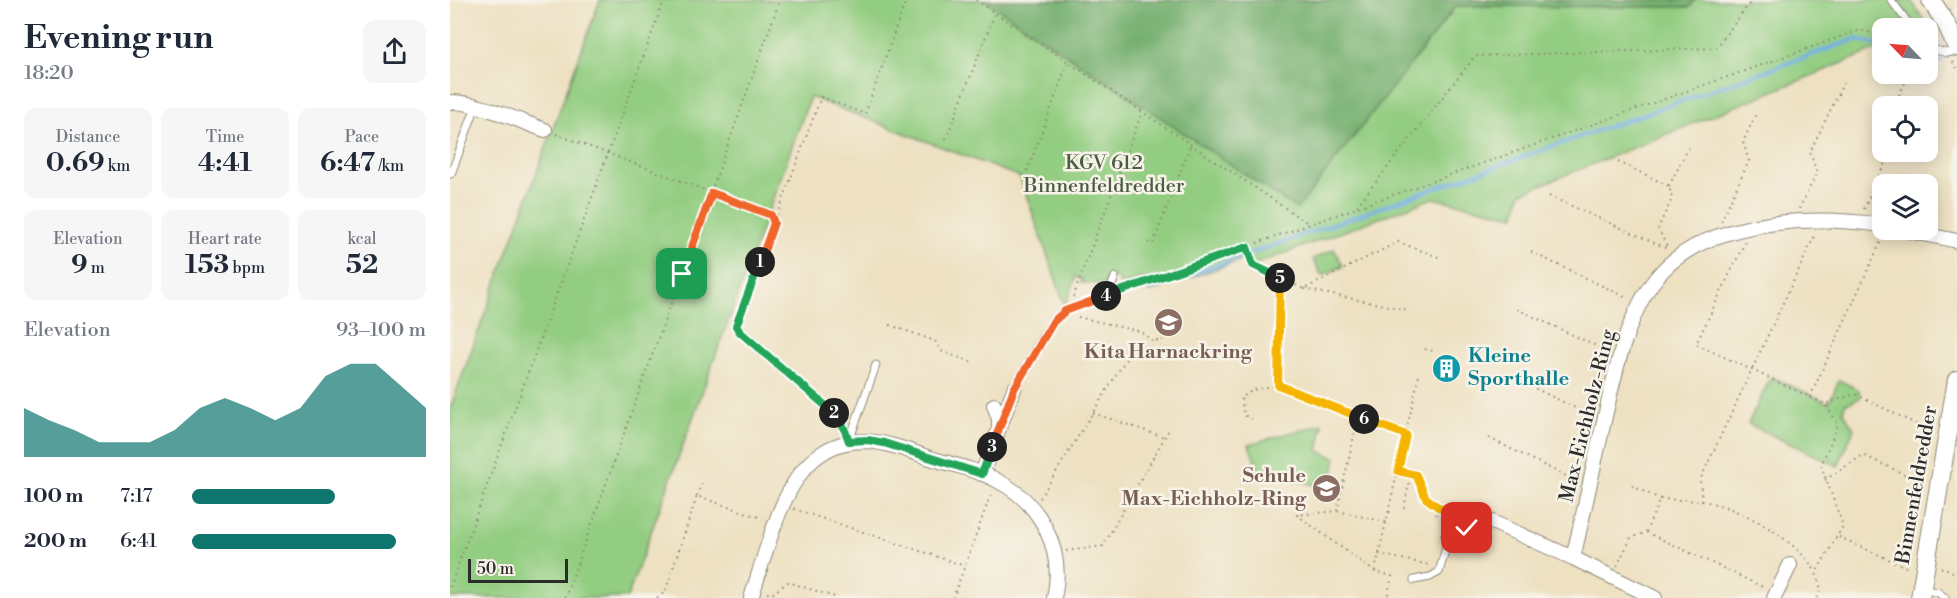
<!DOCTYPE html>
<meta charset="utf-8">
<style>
:root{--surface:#fff;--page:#f6f6f7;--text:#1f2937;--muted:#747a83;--accent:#0f766e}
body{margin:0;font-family:"Libre Bodoni",serif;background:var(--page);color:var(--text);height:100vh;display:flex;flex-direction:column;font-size:22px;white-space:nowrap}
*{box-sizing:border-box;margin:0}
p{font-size:20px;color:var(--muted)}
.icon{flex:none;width:33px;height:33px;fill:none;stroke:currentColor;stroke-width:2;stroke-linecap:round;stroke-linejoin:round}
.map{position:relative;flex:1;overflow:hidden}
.panel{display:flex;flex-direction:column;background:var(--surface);width:450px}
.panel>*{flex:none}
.needle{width:39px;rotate:295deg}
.fabs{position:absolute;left:1422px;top:18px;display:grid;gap:12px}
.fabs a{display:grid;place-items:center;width:66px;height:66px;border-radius:12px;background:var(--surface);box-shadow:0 3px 15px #0003;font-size:30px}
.scale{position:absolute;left:18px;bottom:15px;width:100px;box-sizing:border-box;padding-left:6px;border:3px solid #2b2b2b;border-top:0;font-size:16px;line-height:21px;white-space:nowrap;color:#2b2b2b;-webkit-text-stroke:4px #f7f3e8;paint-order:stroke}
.pin{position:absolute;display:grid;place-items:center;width:51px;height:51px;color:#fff;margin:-26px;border-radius:12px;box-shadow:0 3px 9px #0006}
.km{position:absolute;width:30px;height:30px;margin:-15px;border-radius:50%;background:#222;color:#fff;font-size:16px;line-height:30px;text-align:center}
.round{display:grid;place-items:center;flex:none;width:63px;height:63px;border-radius:12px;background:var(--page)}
.head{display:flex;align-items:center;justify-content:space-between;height:102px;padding:0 24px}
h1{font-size:33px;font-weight:700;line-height:45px}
.stats{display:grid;grid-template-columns:repeat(3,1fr);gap:9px;height:102px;padding:6px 24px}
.stats div{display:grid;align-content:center;border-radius:12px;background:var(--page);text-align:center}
.stats b{font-size:26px;font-weight:700}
.stats small{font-size:16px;font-weight:400}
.stats p{font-size:16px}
.chart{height:168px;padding:12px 24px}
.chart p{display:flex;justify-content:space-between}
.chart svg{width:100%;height:108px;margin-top:6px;fill:var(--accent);opacity:.7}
ul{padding:0 24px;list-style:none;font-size:20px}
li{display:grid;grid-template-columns:96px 72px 1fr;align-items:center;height:45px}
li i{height:15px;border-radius:8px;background:var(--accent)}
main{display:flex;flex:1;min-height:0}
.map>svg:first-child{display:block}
.green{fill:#93cd81;stroke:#5f7c56;stroke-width:1.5}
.forest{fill:#76b06f;stroke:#506e4d;stroke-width:1.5}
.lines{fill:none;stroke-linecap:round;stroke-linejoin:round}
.stream{stroke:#74afe5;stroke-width:4}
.service-casing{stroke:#8c8676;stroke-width:9}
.minor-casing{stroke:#8c8676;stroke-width:16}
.secondary-casing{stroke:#8c8676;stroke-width:20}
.path{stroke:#8c8676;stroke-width:2;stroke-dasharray:1.5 4.5;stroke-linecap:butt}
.service{stroke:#fff;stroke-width:7}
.minor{stroke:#fff;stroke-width:14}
.secondary{stroke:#fff;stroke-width:18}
.split-1-casing{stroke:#fff;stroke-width:12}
.split-2-casing{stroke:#fff;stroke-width:12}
.split-3-casing{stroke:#fff;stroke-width:12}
.split-4-casing{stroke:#fff;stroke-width:12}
.split-5-casing{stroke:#fff;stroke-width:12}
.split-6-casing{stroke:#fff;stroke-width:12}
.split-7-casing{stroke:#fff;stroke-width:12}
.split-1{stroke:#f0652b;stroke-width:8}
.split-2{stroke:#22a559;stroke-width:8}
.split-3{stroke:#22a559;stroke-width:8}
.split-4{stroke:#f0652b;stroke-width:8}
.split-5{stroke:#22a559;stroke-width:8}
.split-6{stroke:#f5b400;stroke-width:8}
.split-7{stroke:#f5b400;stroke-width:8}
.labels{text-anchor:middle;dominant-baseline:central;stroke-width:5;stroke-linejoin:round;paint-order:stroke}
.park-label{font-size:20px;fill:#4a5c45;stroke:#f7f3e8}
.education-label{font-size:20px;font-weight:bold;fill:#785e54;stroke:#f7f3e8}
.culture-label{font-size:20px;font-weight:bold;fill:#0d838f;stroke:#f7f3e8;text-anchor:start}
.street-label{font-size:20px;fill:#2b2b2b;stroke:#f7f3e8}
</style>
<main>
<section class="panel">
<div class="head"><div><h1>Evening run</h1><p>18:20</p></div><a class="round"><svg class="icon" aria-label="share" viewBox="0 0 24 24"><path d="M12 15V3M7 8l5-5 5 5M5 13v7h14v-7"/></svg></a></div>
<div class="stats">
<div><p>Distance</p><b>0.69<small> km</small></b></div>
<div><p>Time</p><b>4:41</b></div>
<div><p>Pace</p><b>6:47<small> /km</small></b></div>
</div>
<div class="stats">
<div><p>Elevation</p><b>9<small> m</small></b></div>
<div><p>Heart rate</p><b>153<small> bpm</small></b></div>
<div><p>kcal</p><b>52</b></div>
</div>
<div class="chart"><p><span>Elevation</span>93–100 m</p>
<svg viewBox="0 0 160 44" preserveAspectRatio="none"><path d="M0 44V24L10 29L20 33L30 38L40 38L50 38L60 33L70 24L80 20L90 24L100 29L110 24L120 11L130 6L140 6L150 15L160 24V44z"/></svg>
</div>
<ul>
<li><b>100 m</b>7:17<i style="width:61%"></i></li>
<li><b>200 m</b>6:41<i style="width:87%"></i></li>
</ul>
</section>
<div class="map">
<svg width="1507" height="598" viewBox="0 0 1507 598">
<rect width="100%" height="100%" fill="#f7f3e8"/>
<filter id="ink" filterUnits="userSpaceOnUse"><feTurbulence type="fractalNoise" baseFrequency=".0167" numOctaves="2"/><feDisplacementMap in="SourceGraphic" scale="12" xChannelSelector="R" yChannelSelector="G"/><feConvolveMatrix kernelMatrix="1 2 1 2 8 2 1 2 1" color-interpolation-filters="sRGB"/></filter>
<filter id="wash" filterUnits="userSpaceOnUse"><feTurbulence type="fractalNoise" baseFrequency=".008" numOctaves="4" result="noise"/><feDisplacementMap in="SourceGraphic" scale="24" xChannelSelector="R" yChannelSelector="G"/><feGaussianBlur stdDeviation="1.35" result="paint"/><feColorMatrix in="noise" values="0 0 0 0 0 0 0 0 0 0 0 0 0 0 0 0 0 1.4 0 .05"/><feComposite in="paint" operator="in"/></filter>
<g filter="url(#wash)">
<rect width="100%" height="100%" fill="#eee1c2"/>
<path class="green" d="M150,0H535L847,209L1006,6L1240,7L1245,0H1461L1488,43L1478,40V28H1432V52L1425,50L1071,193L1065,216L983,198L806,264L803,269L797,258L699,292L693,278L671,285L668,278L662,276L659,284L631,283L632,279L626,277L615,306L570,177L360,97L177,598H0V409Z
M884,249L893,266L872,276L863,259Z
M1321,377L1379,403L1389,380L1409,390L1410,398L1395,404L1393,411L1404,429L1388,466L1298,424Z
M873,424L868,451L886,458L880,488L809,473L799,444Z"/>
<path class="forest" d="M535,0H1245L1240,7L1006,6L847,209Z"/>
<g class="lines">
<path class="stream" d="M1478,57L1491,61
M700,289L1406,39L1432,46"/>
</g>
</g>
<g filter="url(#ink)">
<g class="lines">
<defs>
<path id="service" d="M1441,0L1462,28
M1478,48L1497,53L1507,51
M1,174L26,106
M658,295L665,277
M564,389C577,367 595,324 615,311L697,281
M399,441L426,365
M964,580L980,577L989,572L997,544L1017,528
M1474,589L1489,593L1495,598"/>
<path id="minor" d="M0,102C26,101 69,121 95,130
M1454,230L1507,241
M544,405L549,419V426
M532,474L564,389
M1017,528L1031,521L1042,522L1123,558
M301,598C315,557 330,487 364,459C401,427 442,445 483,459C504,465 528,470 548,481C591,503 615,550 604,598
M1205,598L1123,558C1133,516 1142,473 1152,430C1163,382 1175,316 1207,277C1255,218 1363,215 1432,225
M1324,598L1340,565"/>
<path id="secondary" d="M1481,0L1497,25L1507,47
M1470,598L1507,380"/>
</defs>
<use href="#service" class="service-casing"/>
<use href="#minor" class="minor-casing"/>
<use href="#secondary" class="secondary-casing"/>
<path class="path" d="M526,0L859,224
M1503,62L1507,68
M1444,106L1459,74
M106,134L321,215L324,223L286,326L289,332L390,418L393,425
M496,139L545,13
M1168,162L1219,186L1222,199L1208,228L1218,249
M575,177L618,62
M1219,186L1240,145
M1099,196L1216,248
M907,206L1025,56L1266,48L1302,0
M1349,209L1367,173L1360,152L1395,80
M1414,209L1440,152
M325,221L371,97L415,114L456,0
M1271,221L1299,161L1293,142L1307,112
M698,242L703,244L741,144
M1295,242L1246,344L1375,404L1405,394L1482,432
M797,247L803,265L854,289L948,242L991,258
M1081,252L1178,298
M830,277L828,385L956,435
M705,279L1410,30L1432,36
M854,289L958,310
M623,297L692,112
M1067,309L1157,351
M628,317L692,332L703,342L713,340
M440,325L485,341L491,351L521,362
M975,349L983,351
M1053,373L1142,416
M1360,397L1432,239
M643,413L714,437
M802,419L794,415L791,398L803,390L828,385
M1039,438L1128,482
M943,470L966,475L976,498L988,507L997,509L1008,519
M1375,480L1413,455L1473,483
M1182,486L1210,499
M247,496L252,482
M590,498L676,359
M1252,501C1290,507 1345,538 1366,572
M954,508L961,473
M344,509L515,566
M887,511L908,418
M939,512L945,513
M986,515L988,507
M936,522L887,511L847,515L925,572L942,576L937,598
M1196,532L1210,499L1252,501L1250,480L1365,235
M991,536L997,509
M1389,537L1458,568
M616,551L653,546L720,428
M929,554L979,565
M1167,566L1181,538L1196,532L1313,587
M1491,568L1493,567L1507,574
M925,571L969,375
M0,587L214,0
M317,593L322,594L338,582L388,598
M115,598L330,0
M207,598L215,592L247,496L312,518
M503,598L541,494
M1367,598L1371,589L1366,573L1393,526L1371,465L1388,425L1376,404"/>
<use href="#service" class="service"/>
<use href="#minor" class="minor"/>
<use href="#secondary" class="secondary"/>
</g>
</g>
<g class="lines" filter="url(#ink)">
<defs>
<path id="split-1" d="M232,274L262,193L321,215L324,223L310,262"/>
<path id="split-2" d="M310,262L286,326L290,332L384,413"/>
<path id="split-3" d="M384,413L390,418L399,441L418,440L434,443L532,474L542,447"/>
<path id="split-4" d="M542,447L564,389L603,322L615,311L656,296"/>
<path id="split-5" d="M656,296L797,247L803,265L830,278"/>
<path id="split-6" d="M830,278L828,385L914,419"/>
<path id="split-7" d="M914,419L956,435L948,471L966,475L976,498L988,507L997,509L1017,528"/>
</defs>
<use href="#split-1" class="split-1-casing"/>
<use href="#split-2" class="split-2-casing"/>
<use href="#split-3" class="split-3-casing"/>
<use href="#split-4" class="split-4-casing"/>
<use href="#split-5" class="split-5-casing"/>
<use href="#split-6" class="split-6-casing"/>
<use href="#split-7" class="split-7-casing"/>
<use href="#split-1" class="split-1"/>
<use href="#split-2" class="split-2"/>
<use href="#split-3" class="split-3"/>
<use href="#split-4" class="split-4"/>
<use href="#split-5" class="split-5"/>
<use href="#split-6" class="split-6"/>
<use href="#split-7" class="split-7"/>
</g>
<defs>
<symbol id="school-disc" viewBox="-11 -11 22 22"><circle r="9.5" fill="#8d6e63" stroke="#f7f3e8"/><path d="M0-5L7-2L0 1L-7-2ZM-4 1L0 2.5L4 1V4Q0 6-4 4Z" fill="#fff"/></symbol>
<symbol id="building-disc" viewBox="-11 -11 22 22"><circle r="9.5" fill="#0f9aa8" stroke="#f7f3e8"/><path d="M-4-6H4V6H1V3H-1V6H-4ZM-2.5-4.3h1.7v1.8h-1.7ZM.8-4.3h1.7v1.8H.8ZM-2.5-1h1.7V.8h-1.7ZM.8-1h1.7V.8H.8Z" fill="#fff"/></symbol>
</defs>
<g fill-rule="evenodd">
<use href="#school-disc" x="702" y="306" width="33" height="33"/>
<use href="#building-disc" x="980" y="352" width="33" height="33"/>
<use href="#school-disc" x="860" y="472" width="33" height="33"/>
</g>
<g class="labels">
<g class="park-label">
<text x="654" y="163">KGV 612<tspan x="654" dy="23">Binnenfeldredder</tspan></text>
</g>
<g class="education-label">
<text x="718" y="352">Kita Harnackring</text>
<text x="856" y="476" text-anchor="end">Schule<tspan x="856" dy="23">Max-Eichholz-Ring</tspan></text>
</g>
<g class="culture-label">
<text x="1018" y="356">Kleine<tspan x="1018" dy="23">Sporthalle</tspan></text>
</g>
<g class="street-label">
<text transform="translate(1138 416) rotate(-76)">Max-Eichholz-Ring</text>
<text transform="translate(1467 485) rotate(-80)">Binnenfeldredder</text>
</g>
</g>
</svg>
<div class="fabs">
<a><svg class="needle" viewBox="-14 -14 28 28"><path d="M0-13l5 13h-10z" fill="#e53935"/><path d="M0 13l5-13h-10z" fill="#747a83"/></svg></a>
<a><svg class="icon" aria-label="locate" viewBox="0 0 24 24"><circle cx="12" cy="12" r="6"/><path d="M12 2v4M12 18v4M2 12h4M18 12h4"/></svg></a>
<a><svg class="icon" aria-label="layers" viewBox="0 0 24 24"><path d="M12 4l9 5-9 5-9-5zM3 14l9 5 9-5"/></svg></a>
</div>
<div class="scale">50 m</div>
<div class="pin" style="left:232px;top:274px;background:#1e9e55"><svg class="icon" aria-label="arrive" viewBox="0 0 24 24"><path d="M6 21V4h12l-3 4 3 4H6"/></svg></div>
<div class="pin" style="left:1017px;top:528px;background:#d93025"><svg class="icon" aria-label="check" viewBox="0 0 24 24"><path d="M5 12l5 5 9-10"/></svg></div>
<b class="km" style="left:310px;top:262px">1</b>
<b class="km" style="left:384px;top:413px">2</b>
<b class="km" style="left:542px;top:447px">3</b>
<b class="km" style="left:656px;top:296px">4</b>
<b class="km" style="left:830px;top:278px">5</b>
<b class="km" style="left:914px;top:419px">6</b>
</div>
</main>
